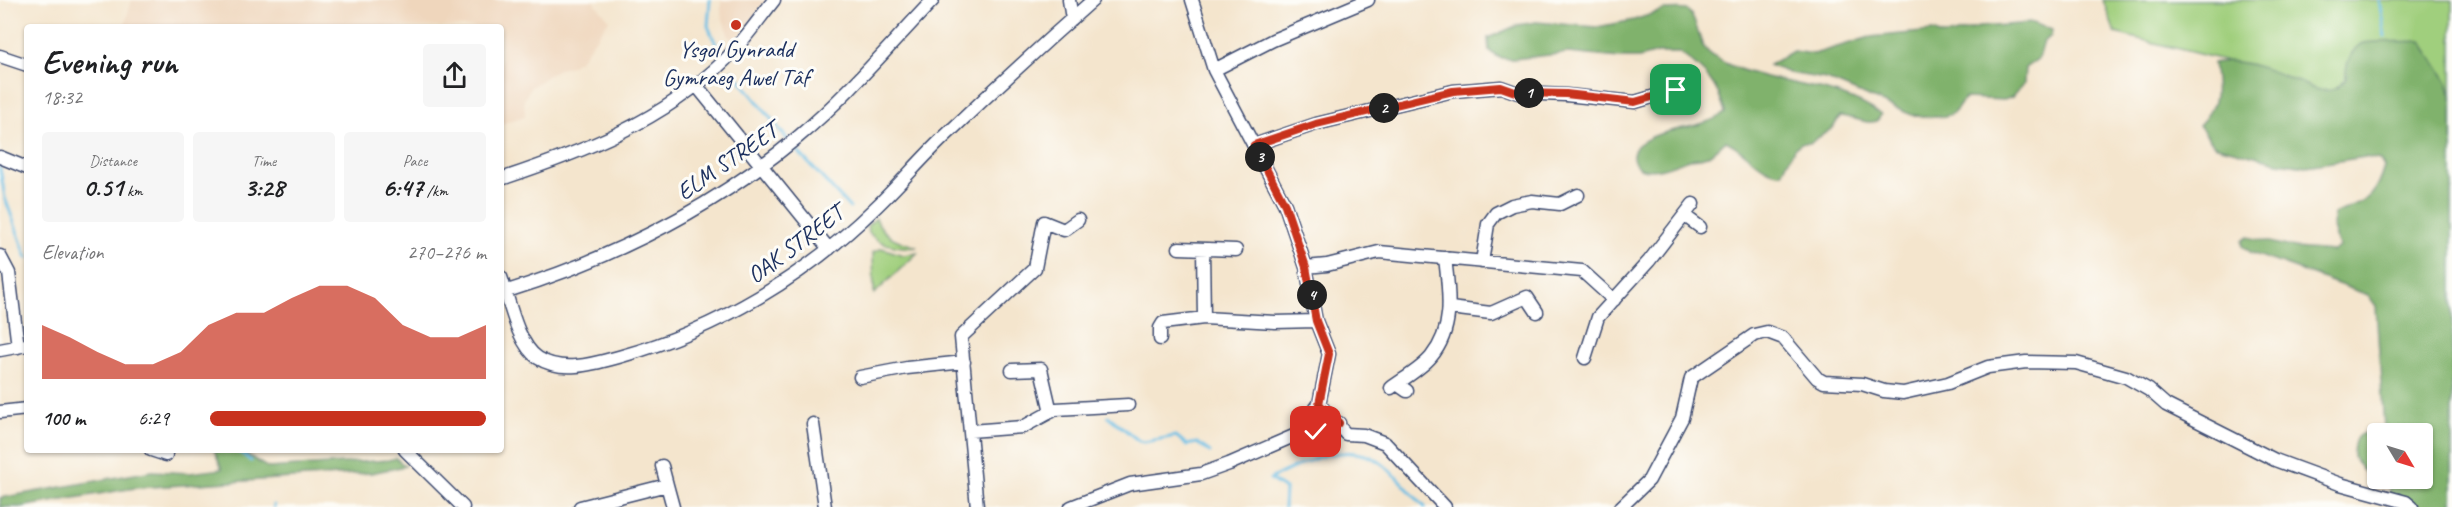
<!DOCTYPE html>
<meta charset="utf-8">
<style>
:root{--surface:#fff;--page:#f6f6f6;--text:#202124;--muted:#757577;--accent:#c8321e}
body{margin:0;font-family:Caveat,sans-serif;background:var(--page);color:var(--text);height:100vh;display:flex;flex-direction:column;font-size:22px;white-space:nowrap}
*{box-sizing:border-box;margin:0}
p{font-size:20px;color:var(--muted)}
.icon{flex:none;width:33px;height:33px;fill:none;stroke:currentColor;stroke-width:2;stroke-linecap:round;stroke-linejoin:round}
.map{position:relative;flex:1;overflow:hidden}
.drawer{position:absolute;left:24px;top:24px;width:480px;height:429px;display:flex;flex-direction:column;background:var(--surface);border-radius:6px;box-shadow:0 2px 4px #0004}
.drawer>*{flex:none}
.needle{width:39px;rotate:128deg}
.tools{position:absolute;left:2367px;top:423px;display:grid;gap:12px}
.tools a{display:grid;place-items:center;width:66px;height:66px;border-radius:6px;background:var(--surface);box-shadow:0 2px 4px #0004;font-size:30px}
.pin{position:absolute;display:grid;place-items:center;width:51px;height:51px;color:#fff;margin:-26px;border-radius:12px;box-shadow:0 3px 9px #0006}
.km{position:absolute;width:30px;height:30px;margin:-15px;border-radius:50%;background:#222;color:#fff;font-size:16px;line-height:30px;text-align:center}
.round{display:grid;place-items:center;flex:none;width:63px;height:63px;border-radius:6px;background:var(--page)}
.headline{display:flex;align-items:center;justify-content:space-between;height:102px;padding:0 18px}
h1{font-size:33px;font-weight:600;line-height:45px}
.figures{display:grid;grid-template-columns:repeat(3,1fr);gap:9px;height:102px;padding:6px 18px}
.figures div{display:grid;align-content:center;border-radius:6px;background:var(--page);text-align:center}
.figures b{font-size:26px;font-weight:600}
.figures small{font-size:16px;font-weight:400}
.figures p{font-size:16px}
.chart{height:168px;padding:12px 18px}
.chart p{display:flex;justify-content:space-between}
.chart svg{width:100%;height:108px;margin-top:6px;fill:var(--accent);opacity:.7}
ul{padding:0 18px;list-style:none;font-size:20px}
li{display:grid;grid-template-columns:96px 72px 1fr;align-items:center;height:45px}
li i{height:15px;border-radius:8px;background:var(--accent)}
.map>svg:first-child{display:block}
.built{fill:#efd6bc}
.green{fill:#a0cf7d;stroke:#5e7f6e;stroke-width:1.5}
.forest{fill:#80b26c;stroke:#4e7065;stroke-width:1.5}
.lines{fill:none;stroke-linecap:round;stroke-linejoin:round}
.stream{stroke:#67bde4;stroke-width:3}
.minor-casing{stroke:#3c4a6f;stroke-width:15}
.minor{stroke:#fff;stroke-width:12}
.route-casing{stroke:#fff;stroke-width:12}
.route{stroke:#c8321e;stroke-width:8}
.poi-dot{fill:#c8321e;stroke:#fdfcf7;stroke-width:2}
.labels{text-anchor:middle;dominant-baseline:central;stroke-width:6;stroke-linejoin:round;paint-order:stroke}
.poi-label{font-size:24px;fill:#1b2f5e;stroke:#fdfcf7}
.street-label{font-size:24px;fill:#1b2f5e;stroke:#fdfcf7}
</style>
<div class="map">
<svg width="2452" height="507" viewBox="0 0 2452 507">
<rect width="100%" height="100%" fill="#fdfcf7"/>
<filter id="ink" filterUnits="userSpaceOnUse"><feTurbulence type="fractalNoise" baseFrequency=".0167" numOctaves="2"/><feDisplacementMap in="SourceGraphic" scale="12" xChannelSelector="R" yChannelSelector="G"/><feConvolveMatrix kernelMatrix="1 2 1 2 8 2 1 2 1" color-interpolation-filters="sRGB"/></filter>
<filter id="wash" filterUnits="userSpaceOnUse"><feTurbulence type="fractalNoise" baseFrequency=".008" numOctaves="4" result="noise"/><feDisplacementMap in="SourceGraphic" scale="24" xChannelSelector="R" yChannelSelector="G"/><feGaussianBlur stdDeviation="1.35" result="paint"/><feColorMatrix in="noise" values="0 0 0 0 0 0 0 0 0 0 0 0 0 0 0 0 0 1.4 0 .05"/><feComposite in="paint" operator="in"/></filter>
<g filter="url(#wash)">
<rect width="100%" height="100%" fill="#f4e5cd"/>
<path class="built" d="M132,0H593L609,20L580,60L570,66L556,70L530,88L524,100L525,116L501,124V27H124Z
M721,0H767L735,40L729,37L721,14Z"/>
<path class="green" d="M2103,0H2452V141L2223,60L2115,33Z
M876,218C883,237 898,241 917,247C902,249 870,245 867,226Z
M882,248L903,255L917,253L874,294L873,252Z"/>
<path class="forest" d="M1664,10C1670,10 1682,9 1686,10C1694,12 1699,38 1703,46C1709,54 1716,59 1725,63C1772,86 1839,83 1881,115L1877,121C1864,125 1853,116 1840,116L1833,128L1810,143H1801L1794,149L1782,173C1764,175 1743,148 1726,141C1719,145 1712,155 1704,157C1698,159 1691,158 1686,160C1674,165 1636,181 1633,157C1633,152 1635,148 1638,145C1663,126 1698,131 1725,113C1718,83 1704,71 1680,53H1657L1639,58H1620L1568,53L1513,59L1500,58L1489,51L1488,38L1518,25L1536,22L1597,27L1634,20Z
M2033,23L2052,30L2051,36L2044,41L2039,58L2025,68L2024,83L2012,97L2004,100L1966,98C1960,102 1959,109 1953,113C1943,120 1923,116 1912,115L1826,79L1789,73L1769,65L1793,51L1814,54L1870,37L1933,31L1941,35H1950L1979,27Z
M2421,41L2448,82L2452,96V507H2412L2389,496V484L2384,479L2422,478V434H2378L2377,475L2366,474L2353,457C2353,432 2360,432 2382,433L2384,428L2376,306L2368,295L2252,253L2242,246V241L2248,237L2295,248L2333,251L2339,247L2332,224L2334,214C2364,201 2374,203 2384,167L2380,160L2365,157L2306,166L2278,162L2214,145L2199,125C2219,105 2217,90 2213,63C2243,55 2286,77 2315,89C2330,92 2336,91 2346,79C2345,66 2350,48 2364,43C2371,41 2410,42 2421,41Z
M214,450H240L268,468L388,460L396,458L405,466L371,473L135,488L20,507H0V498L152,471L190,473L222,469Z"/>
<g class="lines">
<path class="stream" d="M710,0L708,26L719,51
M2379,0L2385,37
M732,70L788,140
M792,145L850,208
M0,168L5,198L27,258
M1108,416L1139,441L1144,442L1176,436L1187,445L1197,443L1210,452
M238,450L251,461
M274,505V507
M1284,507L1285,489L1270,479C1302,463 1348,438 1381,463C1396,474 1411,494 1425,507"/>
</g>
</g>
<g filter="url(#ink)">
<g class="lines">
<defs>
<path id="minor" d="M1069,0L1072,19
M0,56L27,65
M1214,70L1273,40L1368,0
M696,85L829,249
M1254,145L1316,124L1453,91L1501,87L1518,93L1566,95L1635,102L1676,90
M0,157L27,168
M501,179C582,152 662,122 725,60C743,42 758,20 774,0
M1685,216L1700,227
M1179,248L1236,250
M1203,249L1204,318
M0,256L9,273L18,347
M1482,262L1488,224L1496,213L1512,205L1532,201L1560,204L1578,195
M1306,267L1327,265L1379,252L1582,271L1614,300
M501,277C509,299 517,344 538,358C563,374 596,363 622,356C718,329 806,276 877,206C900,184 920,160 943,138C992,91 1042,45 1093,0
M501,293C609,260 712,209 798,137C847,96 889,46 933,0
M1450,308L1491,313L1527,297L1537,312
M1160,339V328L1163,323L1204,318L1275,322L1316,321
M0,350L27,345
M1585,358L1598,317L1649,261L1693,204
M1012,370L1041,369L1051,412
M860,377L907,368L964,362
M1397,384L1407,391
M1391,388C1403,379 1421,369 1431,357C1455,328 1449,292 1445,258
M1319,404L1346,434L1364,435L1385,443L1445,507
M0,412L27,409
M813,424L825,507
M970,431L1023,427L1056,409L1128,405
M1296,435L1316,432L1339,423
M151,450L166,455
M405,450L463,507
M662,466L667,485
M580,507L667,485L673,507
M977,507L961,337L1035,268L1044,222L1064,230L1078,220
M1071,507L1130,484L1201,474L1229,464L1296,435L1319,404L1329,354L1316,321L1306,267L1285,205L1214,70L1192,0
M1621,507L1649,480L1682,418L1691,378L1754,335L1767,332L1783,338L1817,378L1824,382L1862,384L1884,391L1903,393L1948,383L1988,367L2026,362L2076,363L2126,377L2149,390L2166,405L2275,460L2340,484L2406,502L2412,507"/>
</defs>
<use href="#minor" class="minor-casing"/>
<use href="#minor" class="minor"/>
</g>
</g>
<g class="lines" filter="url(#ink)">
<defs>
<path id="route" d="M1316,432L1339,423L1319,404L1329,354L1316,321L1306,267L1285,205L1254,145L1316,124L1453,91L1501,87L1518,93L1566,94L1635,102L1676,90"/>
</defs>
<use href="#route" class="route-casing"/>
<use href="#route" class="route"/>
</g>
<circle class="poi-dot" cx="736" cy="25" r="6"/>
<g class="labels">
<g class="poi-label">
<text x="736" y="49">Ysgol Gynradd<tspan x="736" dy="28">Gymraeg Awel Tâf</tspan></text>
</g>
<g class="street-label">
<text transform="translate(727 161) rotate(-35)">ELM STREET</text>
<text transform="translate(795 244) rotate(-37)">OAK STREET</text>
</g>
</g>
</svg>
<div class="tools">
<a><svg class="needle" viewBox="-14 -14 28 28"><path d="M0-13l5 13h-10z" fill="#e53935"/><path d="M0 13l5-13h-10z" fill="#757577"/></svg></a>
</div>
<div class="pin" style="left:1676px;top:90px;background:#1e9e55"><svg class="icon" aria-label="arrive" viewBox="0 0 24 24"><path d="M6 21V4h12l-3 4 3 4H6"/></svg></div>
<div class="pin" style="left:1316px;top:432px;background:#d93025"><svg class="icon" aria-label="check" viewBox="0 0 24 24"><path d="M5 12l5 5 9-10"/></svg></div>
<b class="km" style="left:1529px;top:93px">1</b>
<b class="km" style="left:1384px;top:108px">2</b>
<b class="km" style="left:1260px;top:157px">3</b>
<b class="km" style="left:1312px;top:295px">4</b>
<section class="drawer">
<div class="headline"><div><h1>Evening run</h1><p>18:32</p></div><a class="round"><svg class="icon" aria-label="share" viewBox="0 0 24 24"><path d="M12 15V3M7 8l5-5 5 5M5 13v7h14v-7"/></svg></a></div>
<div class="figures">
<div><p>Distance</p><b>0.51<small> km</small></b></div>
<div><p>Time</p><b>3:28</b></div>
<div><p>Pace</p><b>6:47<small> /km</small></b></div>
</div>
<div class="chart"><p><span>Elevation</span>270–276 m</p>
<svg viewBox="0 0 160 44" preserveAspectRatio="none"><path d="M0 44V22L10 27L20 33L30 38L40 38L50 33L60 22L70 17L80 17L90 11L100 6L110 6L120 11L130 22L140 27L150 27L160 22V44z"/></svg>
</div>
<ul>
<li><b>100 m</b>6:29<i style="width:100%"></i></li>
</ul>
</section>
</div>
